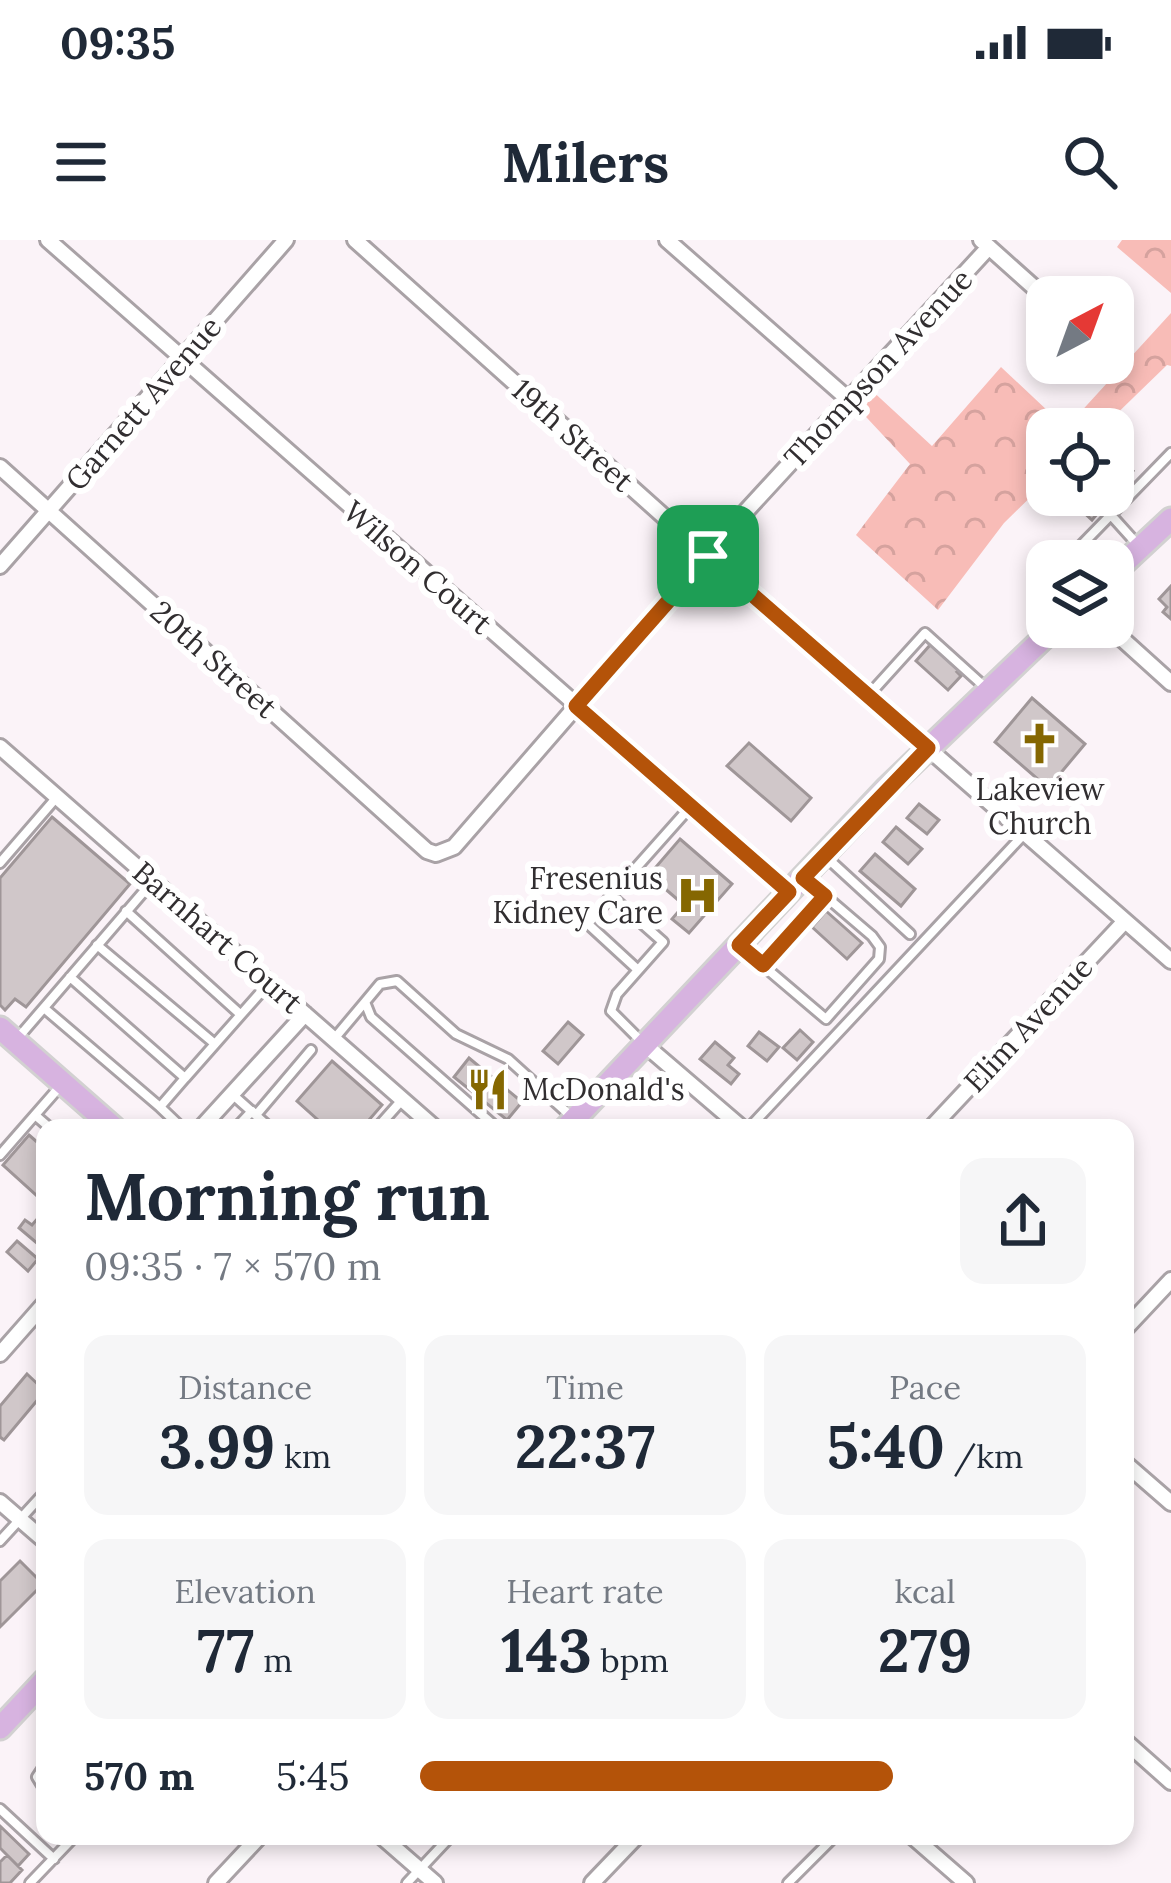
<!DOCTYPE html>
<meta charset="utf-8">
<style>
:root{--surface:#fff;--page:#f6f6f7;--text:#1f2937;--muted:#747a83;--accent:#b45309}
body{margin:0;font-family:Lora,serif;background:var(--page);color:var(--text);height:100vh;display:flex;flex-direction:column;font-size:45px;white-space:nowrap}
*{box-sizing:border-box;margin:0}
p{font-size:39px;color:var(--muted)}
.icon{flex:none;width:66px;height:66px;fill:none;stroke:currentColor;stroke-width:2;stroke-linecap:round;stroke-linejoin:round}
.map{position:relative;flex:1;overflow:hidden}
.drawer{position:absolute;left:36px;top:879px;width:1098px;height:726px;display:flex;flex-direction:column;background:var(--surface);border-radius:24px;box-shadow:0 6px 18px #0003}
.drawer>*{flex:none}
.needle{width:78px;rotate:41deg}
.controls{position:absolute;left:1026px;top:36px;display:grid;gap:24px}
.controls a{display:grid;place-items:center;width:108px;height:108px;border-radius:24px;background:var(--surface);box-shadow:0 6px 18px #0003;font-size:60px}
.pin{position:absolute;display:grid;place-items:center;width:102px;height:102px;color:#fff;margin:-51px;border-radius:24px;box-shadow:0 6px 18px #0006}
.round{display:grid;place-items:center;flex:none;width:126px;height:126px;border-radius:24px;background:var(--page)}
.headline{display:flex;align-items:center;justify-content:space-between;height:204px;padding:0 48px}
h1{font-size:66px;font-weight:700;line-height:90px}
.metrics{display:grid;grid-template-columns:repeat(3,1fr);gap:18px;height:204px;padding:12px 48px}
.metrics div{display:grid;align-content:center;border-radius:24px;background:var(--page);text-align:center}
.metrics b{font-size:60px;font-weight:700}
.metrics small{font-size:33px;font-weight:400}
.metrics p{font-size:33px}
ul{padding:0 48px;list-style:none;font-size:39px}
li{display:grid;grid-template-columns:192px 144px 1fr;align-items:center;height:90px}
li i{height:30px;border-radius:15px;background:var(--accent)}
.status{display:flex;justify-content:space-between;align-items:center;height:84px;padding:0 60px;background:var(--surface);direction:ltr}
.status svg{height:33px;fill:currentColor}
header{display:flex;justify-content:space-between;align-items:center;height:156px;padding:0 48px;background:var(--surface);font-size:54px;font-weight:700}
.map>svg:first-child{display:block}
.forest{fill:url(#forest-crowns)}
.building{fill:#d0c7c9;stroke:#9f9698;stroke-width:3}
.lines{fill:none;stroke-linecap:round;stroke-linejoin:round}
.lane-casing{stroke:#a9a2a6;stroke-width:14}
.street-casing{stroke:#a9a2a6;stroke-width:20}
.primary-casing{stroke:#d2d1d1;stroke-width:27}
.lane{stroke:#fff;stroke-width:8}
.street{stroke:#fff;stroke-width:14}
.primary{stroke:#d7b3e0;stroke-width:21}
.route-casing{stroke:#fff;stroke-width:24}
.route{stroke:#b45309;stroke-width:15}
.labels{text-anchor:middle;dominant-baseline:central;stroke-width:12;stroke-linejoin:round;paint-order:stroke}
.street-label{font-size:30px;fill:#312e30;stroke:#fff}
.poi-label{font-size:30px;fill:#312e30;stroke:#fff}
</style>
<div class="status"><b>09:35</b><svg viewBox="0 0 49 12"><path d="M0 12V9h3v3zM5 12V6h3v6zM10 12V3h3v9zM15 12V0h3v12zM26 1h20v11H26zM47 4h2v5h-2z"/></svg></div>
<header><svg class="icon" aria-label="menu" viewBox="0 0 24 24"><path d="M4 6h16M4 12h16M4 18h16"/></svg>Milers<svg class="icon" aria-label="search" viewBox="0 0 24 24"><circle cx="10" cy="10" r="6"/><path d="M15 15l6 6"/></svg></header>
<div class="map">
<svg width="1171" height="1643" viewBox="0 0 1171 1643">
<defs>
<pattern id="forest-crowns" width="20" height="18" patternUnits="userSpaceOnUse" patternTransform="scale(3)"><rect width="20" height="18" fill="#f8bcb7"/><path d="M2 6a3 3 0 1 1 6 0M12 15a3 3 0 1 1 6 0" fill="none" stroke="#d5a29e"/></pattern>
</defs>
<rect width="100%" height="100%" fill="#fbf3f8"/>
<path class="forest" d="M1122,0H1171V53L1117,7Z
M1171,73V126L1167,125L1101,189H1047V241L1004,283L938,370L856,295L910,224L853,163L868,147L932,206L1001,127L1066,188Z"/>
<path class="building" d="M1113,214L1133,231L1092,280L1067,257L1113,255Z
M1171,346V379L1163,372L1167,367L1159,359Z
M931,404L960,430L957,432L961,436L948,450L916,421Z
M1032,458L1085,504L1048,548L995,502Z
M749,503L811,558L791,581L727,526Z
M919,564L939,580L927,594L907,578Z
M52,577L130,644L26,767L15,759L5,770L0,765V638Z
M896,587L922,609L908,624L883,602Z
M680,599L732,644L689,693L672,679L684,665L649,635Z
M875,614L915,649L901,666L860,631Z
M826,671L862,703L847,719L812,687Z
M568,782L583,795L558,824L543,811Z
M800,790L813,802L797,820L783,808Z
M759,792L779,807L767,821L748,806Z
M715,802L734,818L728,825L739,834L731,844L700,819Z
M469,818L522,862L507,880L454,837Z
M332,821L382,865L362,888H327L297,861Z
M29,895L45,909V963L3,925Z
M38,978L45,984V1001L42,998L38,1004L19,988L25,980L32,985Z
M17,1001L38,1019L28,1031L7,1012Z
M27,1134L45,1151L4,1200L0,1197V1166Z
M20,1321L43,1344L0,1387V1341Z
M0,1586L29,1614L18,1626L0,1608Z
M7,1615L22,1630L10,1643H0V1622Z"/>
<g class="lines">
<defs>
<path id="lane" d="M1110,274L1137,304
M1066,321L1171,213
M868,456L925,393L987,449
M825,616L910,694
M0,623L56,558
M611,656L588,684L638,730
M126,671L240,774
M97,705L215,804L268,744
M740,706L826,779L879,719L880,707L872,696L803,637
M763,725L825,656
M70,737L185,838L215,804
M44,768L160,867
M17,799L152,642
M334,799L365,762
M643,803L611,771L617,754L663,702L611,656L691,566
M232,854L270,888
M35,875L50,888
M256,875L311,810
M182,888L160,867L185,838
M236,888L252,871
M377,888L402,860
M497,888L371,777L365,762L380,744L397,741L456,794L508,819L573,878
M749,888L1025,593
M0,915L62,844
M0,1301L45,1252
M45,1525L37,1537L45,1550
M0,1569L54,1619
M30,1643L75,1596
M407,1643L451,1596
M788,1643L835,1596"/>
<path id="street" d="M48,0L789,652
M355,0L708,316L1171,721
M667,0L849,160
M981,0L1047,59
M1113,117L1116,120
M0,227L427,611L436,614L454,607L737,281L989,7
M0,326L286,0
M1109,387L1171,443
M0,507L435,888
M644,804L742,888
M201,888L305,774
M931,888L1125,681
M1125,1089L1171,1040
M0,1114L45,1063
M1125,1223L1171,1263
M0,1262L45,1301
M1125,1501L1171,1542
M381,1596L435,1643
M912,1596L966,1643
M216,1643L260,1596
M592,1643L637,1596"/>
<path id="primary" d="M1113,333L1171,279
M0,788L114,888
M566,888L886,549L1055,387
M0,1488L45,1440"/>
</defs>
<use href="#lane" class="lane-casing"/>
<use href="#street" class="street-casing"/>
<use href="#primary" class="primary-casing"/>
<use href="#lane" class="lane"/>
<use href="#street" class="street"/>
<use href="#primary" class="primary"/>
</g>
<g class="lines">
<defs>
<path id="route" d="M708,316L928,508L803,638L825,656L763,725L739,705L789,652L576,466Z"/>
</defs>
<use href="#route" class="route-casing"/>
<use href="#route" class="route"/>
</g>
<defs>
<symbol id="church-bare" viewBox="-9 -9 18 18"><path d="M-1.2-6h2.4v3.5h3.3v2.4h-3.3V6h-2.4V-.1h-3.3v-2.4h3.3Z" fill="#856701" stroke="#fff" stroke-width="2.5" paint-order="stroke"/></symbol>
<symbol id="hospital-bare" viewBox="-9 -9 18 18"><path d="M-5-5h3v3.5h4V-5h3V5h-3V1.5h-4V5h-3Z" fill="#856701" stroke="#fff" stroke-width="2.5" paint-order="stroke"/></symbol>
<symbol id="restaurant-bare" viewBox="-9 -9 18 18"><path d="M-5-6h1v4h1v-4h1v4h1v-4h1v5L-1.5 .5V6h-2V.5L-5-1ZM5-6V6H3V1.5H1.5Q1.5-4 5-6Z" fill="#856701" stroke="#fff" stroke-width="2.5" paint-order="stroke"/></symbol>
</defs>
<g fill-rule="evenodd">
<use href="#church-bare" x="1010" y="474" width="59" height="59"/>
<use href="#hospital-bare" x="668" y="626" width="59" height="59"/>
<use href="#restaurant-bare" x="458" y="820" width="59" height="59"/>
</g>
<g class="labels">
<g class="street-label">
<text transform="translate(878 128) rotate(-47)">Thompson Avenue</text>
<text transform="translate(143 163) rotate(-49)">Garnett Avenue</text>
<text transform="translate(573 195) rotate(42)">19th Street</text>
<text transform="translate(418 327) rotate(41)">Wilson Court</text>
<text transform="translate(214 419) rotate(42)">20th Street</text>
<text transform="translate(218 697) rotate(41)">Barnhart Court</text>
<text transform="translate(1028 784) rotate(-47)">Elim Avenue</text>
</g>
<g class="poi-label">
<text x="1040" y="549">Lakeview<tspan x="1040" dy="34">Church</tspan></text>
<text x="663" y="638" text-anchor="end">Fresenius<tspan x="663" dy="34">Kidney Care</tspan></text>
<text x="522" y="849" text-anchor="start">McDonald's</text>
</g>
</g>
</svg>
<div class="controls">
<a><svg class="needle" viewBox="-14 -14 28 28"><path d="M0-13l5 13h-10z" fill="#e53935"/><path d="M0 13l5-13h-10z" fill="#747a83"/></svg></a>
<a><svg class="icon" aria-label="locate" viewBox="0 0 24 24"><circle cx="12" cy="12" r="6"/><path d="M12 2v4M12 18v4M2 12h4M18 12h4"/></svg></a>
<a><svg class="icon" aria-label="layers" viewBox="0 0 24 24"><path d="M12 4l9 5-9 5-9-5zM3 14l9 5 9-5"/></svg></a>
</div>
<div class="pin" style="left:708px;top:316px;background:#1e9e55"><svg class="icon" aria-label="arrive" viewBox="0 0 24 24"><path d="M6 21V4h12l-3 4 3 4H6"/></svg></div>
<section class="drawer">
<div class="headline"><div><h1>Morning run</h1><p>09:35 · 7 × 570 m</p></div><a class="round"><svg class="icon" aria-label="share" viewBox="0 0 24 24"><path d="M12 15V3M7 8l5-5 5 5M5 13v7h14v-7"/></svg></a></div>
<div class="metrics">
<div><p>Distance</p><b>3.99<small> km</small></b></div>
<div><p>Time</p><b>22:37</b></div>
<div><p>Pace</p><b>5:40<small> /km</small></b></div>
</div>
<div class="metrics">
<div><p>Elevation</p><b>77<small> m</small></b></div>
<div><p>Heart rate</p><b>143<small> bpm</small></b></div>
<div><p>kcal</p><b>279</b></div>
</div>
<ul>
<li><b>570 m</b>5:45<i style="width:71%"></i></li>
</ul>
</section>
</div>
